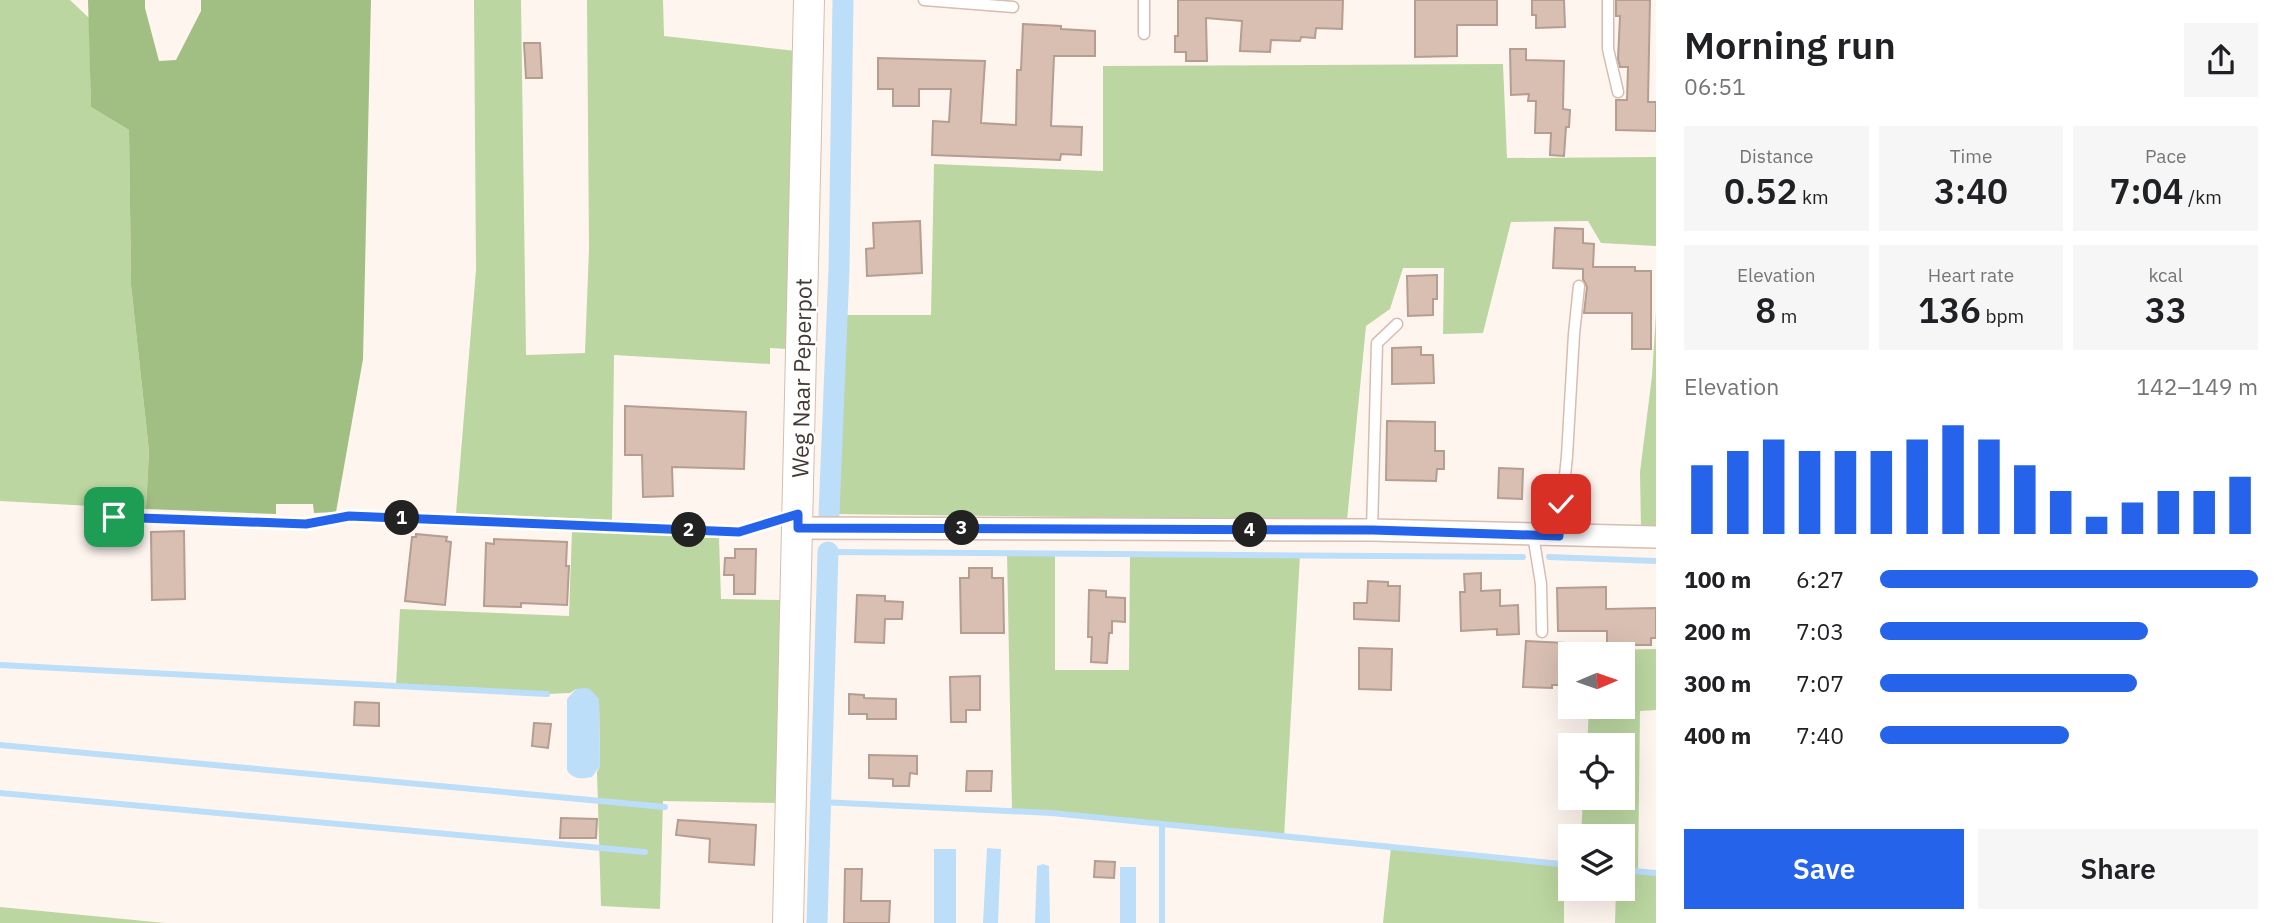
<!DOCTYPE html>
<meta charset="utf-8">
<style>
:root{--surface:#fff;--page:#f6f6f6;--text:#202124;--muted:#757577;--accent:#2563eb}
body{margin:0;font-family:"IBM Plex Sans",sans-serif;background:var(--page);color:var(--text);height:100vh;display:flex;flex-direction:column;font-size:26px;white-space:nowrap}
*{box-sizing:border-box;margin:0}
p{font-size:23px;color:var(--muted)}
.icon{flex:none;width:38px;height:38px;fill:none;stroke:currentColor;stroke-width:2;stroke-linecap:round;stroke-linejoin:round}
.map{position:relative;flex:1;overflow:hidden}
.sheet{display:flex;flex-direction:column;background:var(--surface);width:630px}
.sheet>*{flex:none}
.needle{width:46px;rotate:88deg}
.fabs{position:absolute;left:1558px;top:642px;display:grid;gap:14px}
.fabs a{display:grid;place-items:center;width:77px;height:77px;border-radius:0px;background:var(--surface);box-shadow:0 7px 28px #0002;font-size:35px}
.pin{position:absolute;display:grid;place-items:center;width:60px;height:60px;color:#fff;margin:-30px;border-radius:14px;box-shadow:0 4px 10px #0006}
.km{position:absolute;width:35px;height:35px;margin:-18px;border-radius:50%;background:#222;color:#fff;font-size:19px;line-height:35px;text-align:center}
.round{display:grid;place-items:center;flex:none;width:74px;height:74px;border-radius:0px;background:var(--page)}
.headline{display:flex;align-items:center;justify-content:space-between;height:119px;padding:0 28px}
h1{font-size:38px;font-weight:600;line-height:52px}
.metrics{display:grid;grid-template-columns:repeat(3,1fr);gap:10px;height:119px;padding:7px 28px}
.metrics div{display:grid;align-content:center;border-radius:0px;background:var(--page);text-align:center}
.metrics b{font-size:35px;font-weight:600}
.metrics small{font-size:19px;font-weight:400}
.metrics p{font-size:19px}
.chart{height:196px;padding:14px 28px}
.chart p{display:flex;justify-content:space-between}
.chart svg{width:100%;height:126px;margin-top:7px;stroke:var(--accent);stroke-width:6}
.cta{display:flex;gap:14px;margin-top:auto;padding:14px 28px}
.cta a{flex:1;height:80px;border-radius:0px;background:var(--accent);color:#fff;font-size:28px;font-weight:600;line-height:80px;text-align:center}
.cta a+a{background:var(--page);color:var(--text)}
ul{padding:0 28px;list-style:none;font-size:23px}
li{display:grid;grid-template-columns:112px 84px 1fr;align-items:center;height:52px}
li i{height:18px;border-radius:9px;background:var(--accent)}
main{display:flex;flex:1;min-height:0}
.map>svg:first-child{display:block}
.green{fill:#bbd6a0}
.forest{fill:#a1be83}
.water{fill:#bcdef9}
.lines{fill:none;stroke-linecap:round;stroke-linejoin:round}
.stream{stroke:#bcdef9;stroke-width:6}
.canal{stroke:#bcdef9;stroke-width:21}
.building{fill:#d8bfb2;stroke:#b59d90;stroke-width:2}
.lane-casing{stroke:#d5bdaf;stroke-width:13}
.street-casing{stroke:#d5bdaf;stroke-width:24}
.secondary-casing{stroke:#d5bdaf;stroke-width:32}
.path{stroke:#9f958f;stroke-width:3.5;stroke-dasharray:5 5;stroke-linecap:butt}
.lane{stroke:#fff;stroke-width:10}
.street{stroke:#fff;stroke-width:21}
.secondary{stroke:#fff;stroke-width:30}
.route-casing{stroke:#fff;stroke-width:14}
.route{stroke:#2563eb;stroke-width:9}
.labels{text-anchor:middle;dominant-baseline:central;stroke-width:5;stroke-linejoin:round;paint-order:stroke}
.street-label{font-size:23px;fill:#443a35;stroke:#fff}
</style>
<main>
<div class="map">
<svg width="1656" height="923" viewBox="0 0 1656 923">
<rect width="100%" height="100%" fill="#fff5ef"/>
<path class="green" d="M0,0H70L89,18L91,107L129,130L131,285L149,451L146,509L0,501Z
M474,0H521L526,355L585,353L589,249L587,0H663L664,36L796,51L788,349L770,348V364L614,355L612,520L456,513L476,270Z
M1503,64L1507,158L1656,157V246L1601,243L1588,221L1511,222L1483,333L1443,334L1444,268H1403L1390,309L1366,326L1347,520L829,514L837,315H931L934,164L1103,171V66Z
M1656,313V529L1641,528L1640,472L1652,376Z
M572,530L719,538L721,599L782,600L778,803L663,801L660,909L601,906L597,772L600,766L599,700L576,689L570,693L547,694L396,686L400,609L569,616Z
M1007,553H1055V670H1129L1130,554L1300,555L1284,837L1012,810Z
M1656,649V710L1640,711L1638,871L1656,873V923H1615L1616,889H1622V836H1581L1583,798H1622V746L1587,745L1589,711H1606V707H1622V654H1605V650Z
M1391,847L1564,865V923H1383Z
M0,907L165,923H0Z"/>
<path class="forest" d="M88,0H145V8L159,61L176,60L201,11V0H371L363,359L336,512L314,513L313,504H276V514L146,509L149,451L131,285L129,130L91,107Z"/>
<path class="water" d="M584,688L590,689L599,699L600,766L592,777C582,779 573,780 567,770V699L576,689Z
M987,848L1001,849L998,923H983Z
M934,849H956V923H934Z
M1043,864L1049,866L1050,923H1035L1037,866Z
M1120,867H1136V923H1120Z"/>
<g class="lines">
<path class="stream" d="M828,552L1523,557
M1549,557L1656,561
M0,665L547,694
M0,745L665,807
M0,793L645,852
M821,802L1052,813L1570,865
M1622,870L1656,873
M1162,923V824"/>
<path class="canal" d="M829,514L839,269L843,0
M817,923L828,552"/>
</g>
<path class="building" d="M1178,0H1343L1342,29L1316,28L1315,38L1301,37L1300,41L1271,40L1270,52L1240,51L1242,21L1206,18L1207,61H1186V52H1175V36H1178Z
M1415,0H1497V25H1457V56L1415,57Z
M1532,0H1564L1565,27L1536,28V15H1532Z
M1616,0H1650L1648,102H1656V131L1616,130V100H1627L1628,67H1620L1618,59L1620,16H1616Z
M1023,24L1061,26V29L1095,31V56H1054L1051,126L1082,127L1081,155L1061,154L1060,160L932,155L933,121L949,122L951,89H919V106H893V89H878V58L985,61L981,123L1016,125L1017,70H1021Z
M524,43H540L542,78H526Z
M1510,49H1526V60L1564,61L1563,109L1570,110L1569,127H1566L1564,156L1550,155L1551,133H1535L1536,101H1528L1529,94L1511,95Z
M920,221L922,273L867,276L866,249L874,248L873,223Z
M1555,228L1583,229V243L1594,244L1593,267H1635V271H1651V349H1632V313H1584L1587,287L1583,279V269L1553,268Z
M1437,275V299H1433V315L1408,316L1407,276Z
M1421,347V355H1433L1434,383L1392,384V348Z
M625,406L746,412L744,469L672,467L673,496L643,497L642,455H625Z
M1387,421L1435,422V451H1444V469H1437L1436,481L1386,480Z
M1499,468L1523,469L1522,499L1498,498Z
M184,531L185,599L152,600L151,532Z
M416,534L447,537L446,541L451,542L445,605L405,601L412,537H416Z
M494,539L567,542L566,566H569L567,605L521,603V607L484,606L486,543L494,544Z
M735,549H756L755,594H734V575H724L725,558H735Z
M969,568H992V578H1003L1004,633H961L960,578H969Z
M1481,573V591L1500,590V606L1518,605L1519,634L1497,635V629L1461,631L1460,592H1465L1464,574Z
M1368,581L1388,582V586H1400L1399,621L1354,619V603H1367Z
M1606,587V609L1656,608V638H1651V645H1607V631H1558L1557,588Z
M1089,590L1106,591V597L1125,598V622L1112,621V633H1109L1107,663L1091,662L1092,637H1088Z
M857,595L885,596V601L903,602L902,619H885L884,643L855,642Z
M1526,641L1565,643L1563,685H1552V688L1523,687Z
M1359,648L1392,649L1391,690L1359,689Z
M980,676V710H966V722H951L950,677Z
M849,694L864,695V698L896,699V719H867V714H849Z
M355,702L379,703V726L354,725Z
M534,723L551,724L548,748L532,746Z
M869,755L917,756V774L910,773L909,786H893V779L869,778Z
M967,771H992L991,791H966Z
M561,818L597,819L596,838H560Z
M678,820L756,825L754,865L709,862L710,839L676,835Z
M1095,861L1115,862L1114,878L1094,877Z
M845,869H862L861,901H890L889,923H844Z"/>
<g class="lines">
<defs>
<path id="lane" d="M924,0L1013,7
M1608,0V49L1618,92
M1144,34V0
M1372,530L1377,343L1397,324
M1533,535L1541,584L1542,632
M1559,536L1567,456L1574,334L1579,286"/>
<path id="street" d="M798,528L1372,530L1656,537"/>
<path id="secondary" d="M788,923L809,0"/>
</defs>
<use href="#lane" class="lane-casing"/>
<use href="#street" class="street-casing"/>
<use href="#secondary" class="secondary-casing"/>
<path class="path" d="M114,517L306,524L350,516L739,532L773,522"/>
<use href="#lane" class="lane"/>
<use href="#street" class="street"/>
<use href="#secondary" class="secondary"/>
</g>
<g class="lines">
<defs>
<path id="route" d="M114,517L306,524L349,516L739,532L798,514V528L1373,530L1559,536L1561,504"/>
</defs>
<use href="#route" class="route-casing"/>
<use href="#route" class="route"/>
</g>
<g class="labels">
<g class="street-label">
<text transform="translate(801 378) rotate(-89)">Weg Naar Peperpot</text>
</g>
</g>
</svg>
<div class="fabs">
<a><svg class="needle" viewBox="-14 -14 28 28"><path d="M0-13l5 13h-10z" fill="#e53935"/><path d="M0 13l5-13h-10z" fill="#757577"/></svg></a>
<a><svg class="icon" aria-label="locate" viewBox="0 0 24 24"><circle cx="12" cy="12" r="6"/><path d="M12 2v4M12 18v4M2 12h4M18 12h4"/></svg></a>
<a><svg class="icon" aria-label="layers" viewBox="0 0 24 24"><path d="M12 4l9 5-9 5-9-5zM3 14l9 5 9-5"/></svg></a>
</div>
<div class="pin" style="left:114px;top:517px;background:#1e9e55"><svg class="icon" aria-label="arrive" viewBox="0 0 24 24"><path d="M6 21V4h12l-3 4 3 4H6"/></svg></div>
<div class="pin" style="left:1561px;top:504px;background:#d93025"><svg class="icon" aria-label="check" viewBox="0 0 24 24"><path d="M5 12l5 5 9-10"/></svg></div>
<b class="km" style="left:402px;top:518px">1</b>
<b class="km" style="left:689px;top:530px">2</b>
<b class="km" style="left:962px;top:528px">3</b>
<b class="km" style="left:1250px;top:530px">4</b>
</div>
<section class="sheet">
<div class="headline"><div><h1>Morning run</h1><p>06:51</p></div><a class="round"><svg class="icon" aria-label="share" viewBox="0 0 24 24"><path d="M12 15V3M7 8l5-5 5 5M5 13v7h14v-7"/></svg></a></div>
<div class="metrics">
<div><p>Distance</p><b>0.52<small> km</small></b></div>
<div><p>Time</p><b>3:40</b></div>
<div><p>Pace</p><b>7:04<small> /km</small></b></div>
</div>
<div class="metrics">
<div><p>Elevation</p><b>8<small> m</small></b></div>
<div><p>Heart rate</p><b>136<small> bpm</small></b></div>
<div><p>kcal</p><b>33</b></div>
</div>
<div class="chart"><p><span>Elevation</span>142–149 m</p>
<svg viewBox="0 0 160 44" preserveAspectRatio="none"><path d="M5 44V20M15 44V15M25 44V11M35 44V15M45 44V15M55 44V15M65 44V11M75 44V6M85 44V11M95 44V20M105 44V29M115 44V38M125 44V33M135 44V29M145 44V29M155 44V24"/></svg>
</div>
<ul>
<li><b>100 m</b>6:27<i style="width:100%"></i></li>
<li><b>200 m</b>7:03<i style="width:71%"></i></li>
<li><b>300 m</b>7:07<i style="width:68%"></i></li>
<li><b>400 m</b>7:40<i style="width:50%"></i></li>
</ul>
<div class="cta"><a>Save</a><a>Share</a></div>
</section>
</main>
